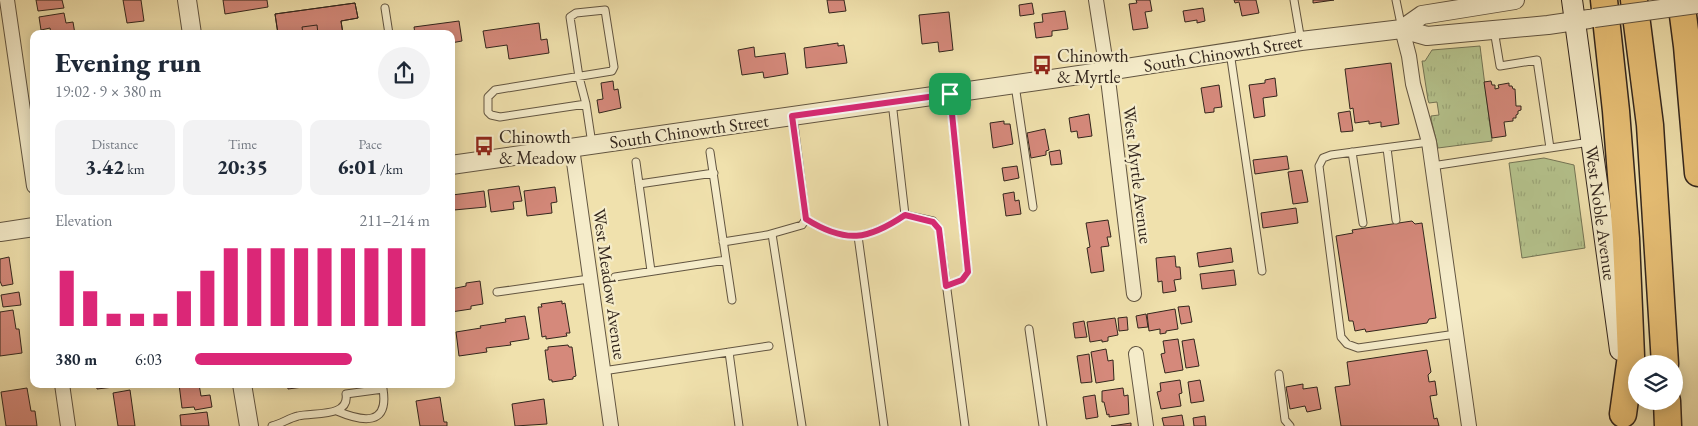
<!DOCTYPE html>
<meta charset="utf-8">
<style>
:root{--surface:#fff;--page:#f2f2f3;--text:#1f2937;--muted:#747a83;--accent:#db2777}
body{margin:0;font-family:"EB Garamond",serif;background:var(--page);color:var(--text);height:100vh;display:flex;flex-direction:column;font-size:19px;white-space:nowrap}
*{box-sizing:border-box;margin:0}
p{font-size:16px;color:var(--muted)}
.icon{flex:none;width:28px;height:28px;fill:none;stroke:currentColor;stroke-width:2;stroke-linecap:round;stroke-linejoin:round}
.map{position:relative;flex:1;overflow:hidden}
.drawer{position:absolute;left:30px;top:30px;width:425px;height:358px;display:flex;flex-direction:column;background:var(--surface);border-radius:10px;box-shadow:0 2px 12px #0003}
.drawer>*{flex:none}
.tools{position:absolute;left:1628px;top:355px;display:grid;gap:10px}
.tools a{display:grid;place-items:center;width:55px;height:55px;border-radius:50%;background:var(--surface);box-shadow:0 2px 12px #0003;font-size:25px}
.pin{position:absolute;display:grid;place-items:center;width:42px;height:42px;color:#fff;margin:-21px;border-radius:10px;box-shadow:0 2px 8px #0006}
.round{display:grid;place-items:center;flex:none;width:52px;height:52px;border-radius:26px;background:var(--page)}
.head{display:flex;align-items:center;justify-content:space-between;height:85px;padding:0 25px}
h1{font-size:28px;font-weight:800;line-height:38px}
.stats{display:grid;grid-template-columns:repeat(3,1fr);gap:8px;height:85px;padding:5px 25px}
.stats div{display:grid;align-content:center;border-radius:10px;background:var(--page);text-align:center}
.stats b{font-size:21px;font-weight:800}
.stats small{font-size:14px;font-weight:400}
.stats p{font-size:14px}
.chart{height:140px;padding:10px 25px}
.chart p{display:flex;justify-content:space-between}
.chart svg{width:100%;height:90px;margin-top:5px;stroke:var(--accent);stroke-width:6}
ul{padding:0 25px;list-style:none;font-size:16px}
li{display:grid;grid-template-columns:80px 60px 1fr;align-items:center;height:38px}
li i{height:12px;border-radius:6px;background:var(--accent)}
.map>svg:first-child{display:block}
.grass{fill:url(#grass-tufts);stroke:#747455}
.building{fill:#d5897b;stroke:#33261d}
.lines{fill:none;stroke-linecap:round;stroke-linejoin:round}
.service-casing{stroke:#625541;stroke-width:9}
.minor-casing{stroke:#625541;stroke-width:16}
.tertiary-casing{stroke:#625541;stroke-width:20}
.secondary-casing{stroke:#33261d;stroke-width:22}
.motorway-casing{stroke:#33261d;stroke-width:29}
.service{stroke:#f5ecca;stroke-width:7}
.minor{stroke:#f5ecca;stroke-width:14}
.tertiary{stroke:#f5ecca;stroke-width:18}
.secondary{stroke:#f5ecca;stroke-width:20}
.motorway{stroke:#e8c076;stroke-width:26}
.tertiary-bridge-casing{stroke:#625541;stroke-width:20;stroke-linecap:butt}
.tertiary-bridge{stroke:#f5ecca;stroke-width:18}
.route-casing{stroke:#fff;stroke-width:10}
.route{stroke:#db2777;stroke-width:6}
.labels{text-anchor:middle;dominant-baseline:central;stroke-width:4.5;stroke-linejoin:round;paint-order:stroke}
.street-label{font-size:18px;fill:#33261d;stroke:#f5ecca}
.poi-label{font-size:18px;fill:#33261d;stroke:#f5ecca;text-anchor:start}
</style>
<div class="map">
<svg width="1698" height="426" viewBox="0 0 1698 426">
<defs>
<pattern id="grass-tufts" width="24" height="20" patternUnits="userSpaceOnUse" patternTransform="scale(1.25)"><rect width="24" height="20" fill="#b5c38d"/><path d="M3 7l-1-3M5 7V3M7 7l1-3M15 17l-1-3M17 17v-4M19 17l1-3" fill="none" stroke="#9ca779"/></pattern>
</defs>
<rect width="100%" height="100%" fill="#f0e1ad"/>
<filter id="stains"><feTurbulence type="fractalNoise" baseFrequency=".004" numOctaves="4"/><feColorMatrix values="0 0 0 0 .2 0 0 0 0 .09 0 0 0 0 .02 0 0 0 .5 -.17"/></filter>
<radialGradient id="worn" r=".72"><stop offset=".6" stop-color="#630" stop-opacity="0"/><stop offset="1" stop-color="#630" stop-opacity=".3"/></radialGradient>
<path class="grass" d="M1480,46L1492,141L1438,148L1431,119V116L1439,115L1437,102L1429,103L1428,100L1422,61H1425L1432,50Z
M1544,158L1574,165L1585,248L1522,258L1509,163Z"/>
<path class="building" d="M36,0H62L64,8L38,11Z
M123,0H141L144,21L127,23Z
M223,0H267L268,7L225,14Z
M827,0H844L846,11L829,13Z
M1136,0H1150L1152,11L1145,12L1148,28L1133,30L1129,4L1137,3Z
M1234,0H1256L1259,13L1242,16L1239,2L1235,3Z
M1313,0H1334L1313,3Z
M355,3L358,18L341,21L343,34H318L317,25L302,27L303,34H278L275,14Z
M355,3L358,18L341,21L343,34H278L275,14Z
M1032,3L1034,14L1020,16L1019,5Z
M1203,8L1205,21L1197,23V20L1185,22L1183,11Z
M1065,11L1068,29L1052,31V36L1036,38L1034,23L1043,22L1042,14Z
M949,12L953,50L939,52L938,42L922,44L919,15Z
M64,13L66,23L73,22L75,34H51L50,28L41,30L39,17Z
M459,21L462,41L451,43V34H415L414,27Z
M539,23L541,40L547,39L549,53L509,59L507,45L486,48L483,31Z
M838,43V46L844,45L847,63L806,68L804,48Z
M754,47L755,57L785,53L788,74L764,78L763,72L742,75L738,50Z
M1391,63L1399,124L1381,127V122L1369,124V121L1355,123L1353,108L1350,109L1345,69Z
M1275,78L1277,96L1263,98L1265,116L1254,118L1249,85L1265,83V80Z
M613,81L614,90L618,89L621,108L599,113L597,100L603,99L601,83Z
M1491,81L1492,85H1495V89L1499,88L1498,85L1509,83V86H1512L1513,89H1515L1516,106H1521V110L1518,111V114L1516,115V118H1513V121L1504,122L1506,136L1492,138L1484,82Z
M1219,85L1222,107L1214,108V112L1205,113L1201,88Z
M1350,111L1353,131L1341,132L1338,113Z
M1089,114L1092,136L1078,138L1077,131L1071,132L1069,118Z
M1004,121V124H1010L1013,144L993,148L990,123Z
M1045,129L1049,150L1046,151V155L1031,158L1027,133Z
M1060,150L1062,164L1051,165L1049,152Z
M1287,156L1289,169L1255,174L1253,160Z
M1017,166L1019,178L1004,181L1002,168Z
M1302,170L1308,202L1293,204L1288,172Z
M519,186L522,201L513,202L514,209L491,212L488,190Z
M555,187L557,202L551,203L552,213L527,216L524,191Z
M484,191L486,207L454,210L452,195Z
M1014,192L1015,201L1019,200L1021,214L1006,216L1003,194Z
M1296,208L1298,223L1263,228L1261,213Z
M1108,220L1111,237H1107L1109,246L1101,247L1104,271L1091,273L1087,248L1090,247L1086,223Z
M1412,221L1415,224L1422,223L1436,318L1429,319L1427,323L1366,332L1365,329L1355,331L1353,321H1349L1336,236L1353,233L1352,230Z
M1231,248L1233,262L1199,267L1197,253Z
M1175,256L1176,267H1180L1181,279L1174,280L1176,291L1163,293L1162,281L1158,282L1156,258Z
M9,257L13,284L2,286L0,281V259Z
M1234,270L1236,285L1202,289L1200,274Z
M480,281L483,304L471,306V309L451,312V289L466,286V283Z
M19,292L21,305L3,307L1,295Z
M562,301V304L565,303L570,333H566L567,336L546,339V336L542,337L538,307H542L541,304Z
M1189,306L1192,322L1181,324L1178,307Z
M1175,309L1178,329L1166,331V333L1160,334V329L1149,331L1147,314Z
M13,310L16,329H19L22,353L0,356V312Z
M1146,314L1148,327L1138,328L1136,316Z
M525,316L529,339L510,342L511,345L486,348L487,352L459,356L456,332L481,328L480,326L506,322L505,319Z
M1127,317L1128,330L1119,331L1118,318Z
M1115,318L1118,335L1108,337V341L1102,342V340L1090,342L1087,322Z
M1084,321L1087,337L1075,338L1073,323Z
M1178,339L1183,370L1165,373L1161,354L1165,353L1163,341Z
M1194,339L1199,366L1186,368L1182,341Z
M568,345L569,347H572L576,376L573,377V379L552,382V380H549L545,350H548V347Z
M1106,349L1108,361L1113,360L1114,380L1096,383L1091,352Z
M1427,350L1431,372L1428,375L1429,382L1435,381L1437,395L1430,396L1434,419L1437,418L1439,426H1341L1335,387L1350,385L1347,362Z
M1089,354L1092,382L1081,383L1077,356Z
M1180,380L1182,393L1179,394L1181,406L1161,409L1157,392L1161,391L1160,383Z
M1200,380L1204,401L1191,403L1188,382Z
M96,384H139L97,389Z
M179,384H199L201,396L210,395L212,407L195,410L194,407L182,408Z
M287,384H317L318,385L288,389Z
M1303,384V389L1317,387L1321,409L1307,412L1305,406L1290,409L1286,387Z
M27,388L31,411H35L37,426H6L1,392Z
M1123,388L1124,396L1128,395L1129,414L1109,417V414L1107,415L1104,402H1102V391Z
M130,390L135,426H118L113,393Z
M1095,395L1098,417L1086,419L1083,397Z
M440,397L444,422H447V426H420L416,401Z
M544,399L547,424L515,426L512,404Z
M207,412L209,426H181L180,415Z
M1182,415L1184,426H1164L1162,418Z
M1205,416L1206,426H1194L1193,418Z
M1131,423V426H1111Z"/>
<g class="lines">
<defs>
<path id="service" d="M1294,0L1301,41
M1396,0L1402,29
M385,8L389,34
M1494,30L1500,66L1537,60L1550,148
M1230,52L1262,271
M1015,85L1033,207
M586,104L500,117L491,115L488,112V97L495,90L612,71L614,67L605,10L576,13L570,17L579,77L586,104L592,144
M1429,142L1331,155L1323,158L1319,166L1341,337L1347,344L1358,348L1456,334
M1387,148L1396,220
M1352,152L1363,223
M636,162L651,271
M1432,166L1590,142
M639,184L714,173
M905,215L933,221L939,229L965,426
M806,219C846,244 867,240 905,215L892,102
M772,234L802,426
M858,236L884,426
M723,242L767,235L802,225L806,219L793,117
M726,260L732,300
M615,277L726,260L710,152
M946,286L962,280L968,272L950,94
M497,292L589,279
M1029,329L1043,426
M729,352L739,426
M603,371L769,346
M1279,374L1285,420L1290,426
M272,426C281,424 289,418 298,416C313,412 350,418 346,394L383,389C389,426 363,422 337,411"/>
<path id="minor" d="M7,0L34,186
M1096,0L1107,71L1134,294
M1402,29L1409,56L1413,84L1429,142L1469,426
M572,148L611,426
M1136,354L1146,426
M62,384L68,426"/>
<path id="tertiary" d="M187,0L192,34
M1402,29L1422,15L1515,0
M451,165L1107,71L1301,41L1402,29L1427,36L1548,25L1589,19
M0,232L34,227
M242,384L249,426"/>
<path id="secondary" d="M1572,0L1620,350"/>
<path id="motorway" d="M1604,0L1616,111L1626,239L1631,356L1623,414
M1634,0L1650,125L1665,364
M1681,0L1687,46L1698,173
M1667,401L1668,426"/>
</defs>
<use href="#service" class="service-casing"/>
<use href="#minor" class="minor-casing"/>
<use href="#tertiary" class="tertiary-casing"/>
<use href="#secondary" class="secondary-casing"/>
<use href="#motorway" class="motorway-casing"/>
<use href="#service" class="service"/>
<use href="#minor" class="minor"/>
<use href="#tertiary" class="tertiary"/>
<use href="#secondary" class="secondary"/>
<use href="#motorway" class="motorway"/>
<defs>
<path id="tertiary-bridge" d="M1594,18L1698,4"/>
</defs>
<use href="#tertiary-bridge" class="tertiary-bridge-casing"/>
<use href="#tertiary-bridge" class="tertiary-bridge"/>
</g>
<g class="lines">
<defs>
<path id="route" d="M950,94L968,272L962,280L946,286L939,229L933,222L905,215C868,240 846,244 806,219L792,116Z"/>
</defs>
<use href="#route" class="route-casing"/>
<use href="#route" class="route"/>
</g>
<defs>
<symbol id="bus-bare" viewBox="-9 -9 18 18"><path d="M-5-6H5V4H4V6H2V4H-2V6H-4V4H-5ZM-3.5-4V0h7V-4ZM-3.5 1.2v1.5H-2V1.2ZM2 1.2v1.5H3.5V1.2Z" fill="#8f2418" stroke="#f5ecca" stroke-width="2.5" paint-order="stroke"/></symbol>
</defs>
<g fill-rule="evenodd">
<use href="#bus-bare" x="1028" y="51" width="28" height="28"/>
<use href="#bus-bare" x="470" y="132" width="28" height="28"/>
</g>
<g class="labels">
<g class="street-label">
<text transform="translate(1223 53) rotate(-9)">South Chinowth Street</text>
<text transform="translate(689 131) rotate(-8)">South Chinowth Street</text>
<text transform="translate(1138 175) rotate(83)">West Myrtle Avenue</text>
<text transform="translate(1601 213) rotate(82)">West Noble Avenue</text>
<text transform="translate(610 284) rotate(82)">West Meadow Avenue</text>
</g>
<g class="poi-label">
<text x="1057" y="55">Chinowth<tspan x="1057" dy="21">&amp; Myrtle</tspan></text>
<text x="499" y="136">Chinowth<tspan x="499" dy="21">&amp; Meadow</tspan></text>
</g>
</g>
<rect width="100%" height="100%" filter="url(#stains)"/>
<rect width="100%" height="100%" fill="url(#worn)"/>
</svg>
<div class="tools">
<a><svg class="icon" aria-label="layers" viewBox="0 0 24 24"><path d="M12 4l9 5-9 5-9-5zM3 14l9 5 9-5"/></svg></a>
</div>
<div class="pin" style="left:950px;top:94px;background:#1e9e55"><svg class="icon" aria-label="arrive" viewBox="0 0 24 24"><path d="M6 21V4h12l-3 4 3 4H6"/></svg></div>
<section class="drawer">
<div class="head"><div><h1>Evening run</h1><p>19:02 · 9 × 380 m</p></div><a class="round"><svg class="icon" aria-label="share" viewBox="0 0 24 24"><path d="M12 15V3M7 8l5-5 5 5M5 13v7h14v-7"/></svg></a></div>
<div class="stats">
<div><p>Distance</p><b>3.42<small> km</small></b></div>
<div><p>Time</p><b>20:35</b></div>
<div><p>Pace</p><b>6:01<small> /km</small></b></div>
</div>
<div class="chart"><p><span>Elevation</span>211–214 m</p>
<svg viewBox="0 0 160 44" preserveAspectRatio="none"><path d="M5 44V17M15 44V27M25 44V38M35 44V38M45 44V38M55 44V27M65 44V17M75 44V6M85 44V6M95 44V6M105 44V6M115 44V6M125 44V6M135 44V6M145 44V6M155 44V6"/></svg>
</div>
<ul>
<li><b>380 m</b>6:03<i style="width:67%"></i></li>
</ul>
</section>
</div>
